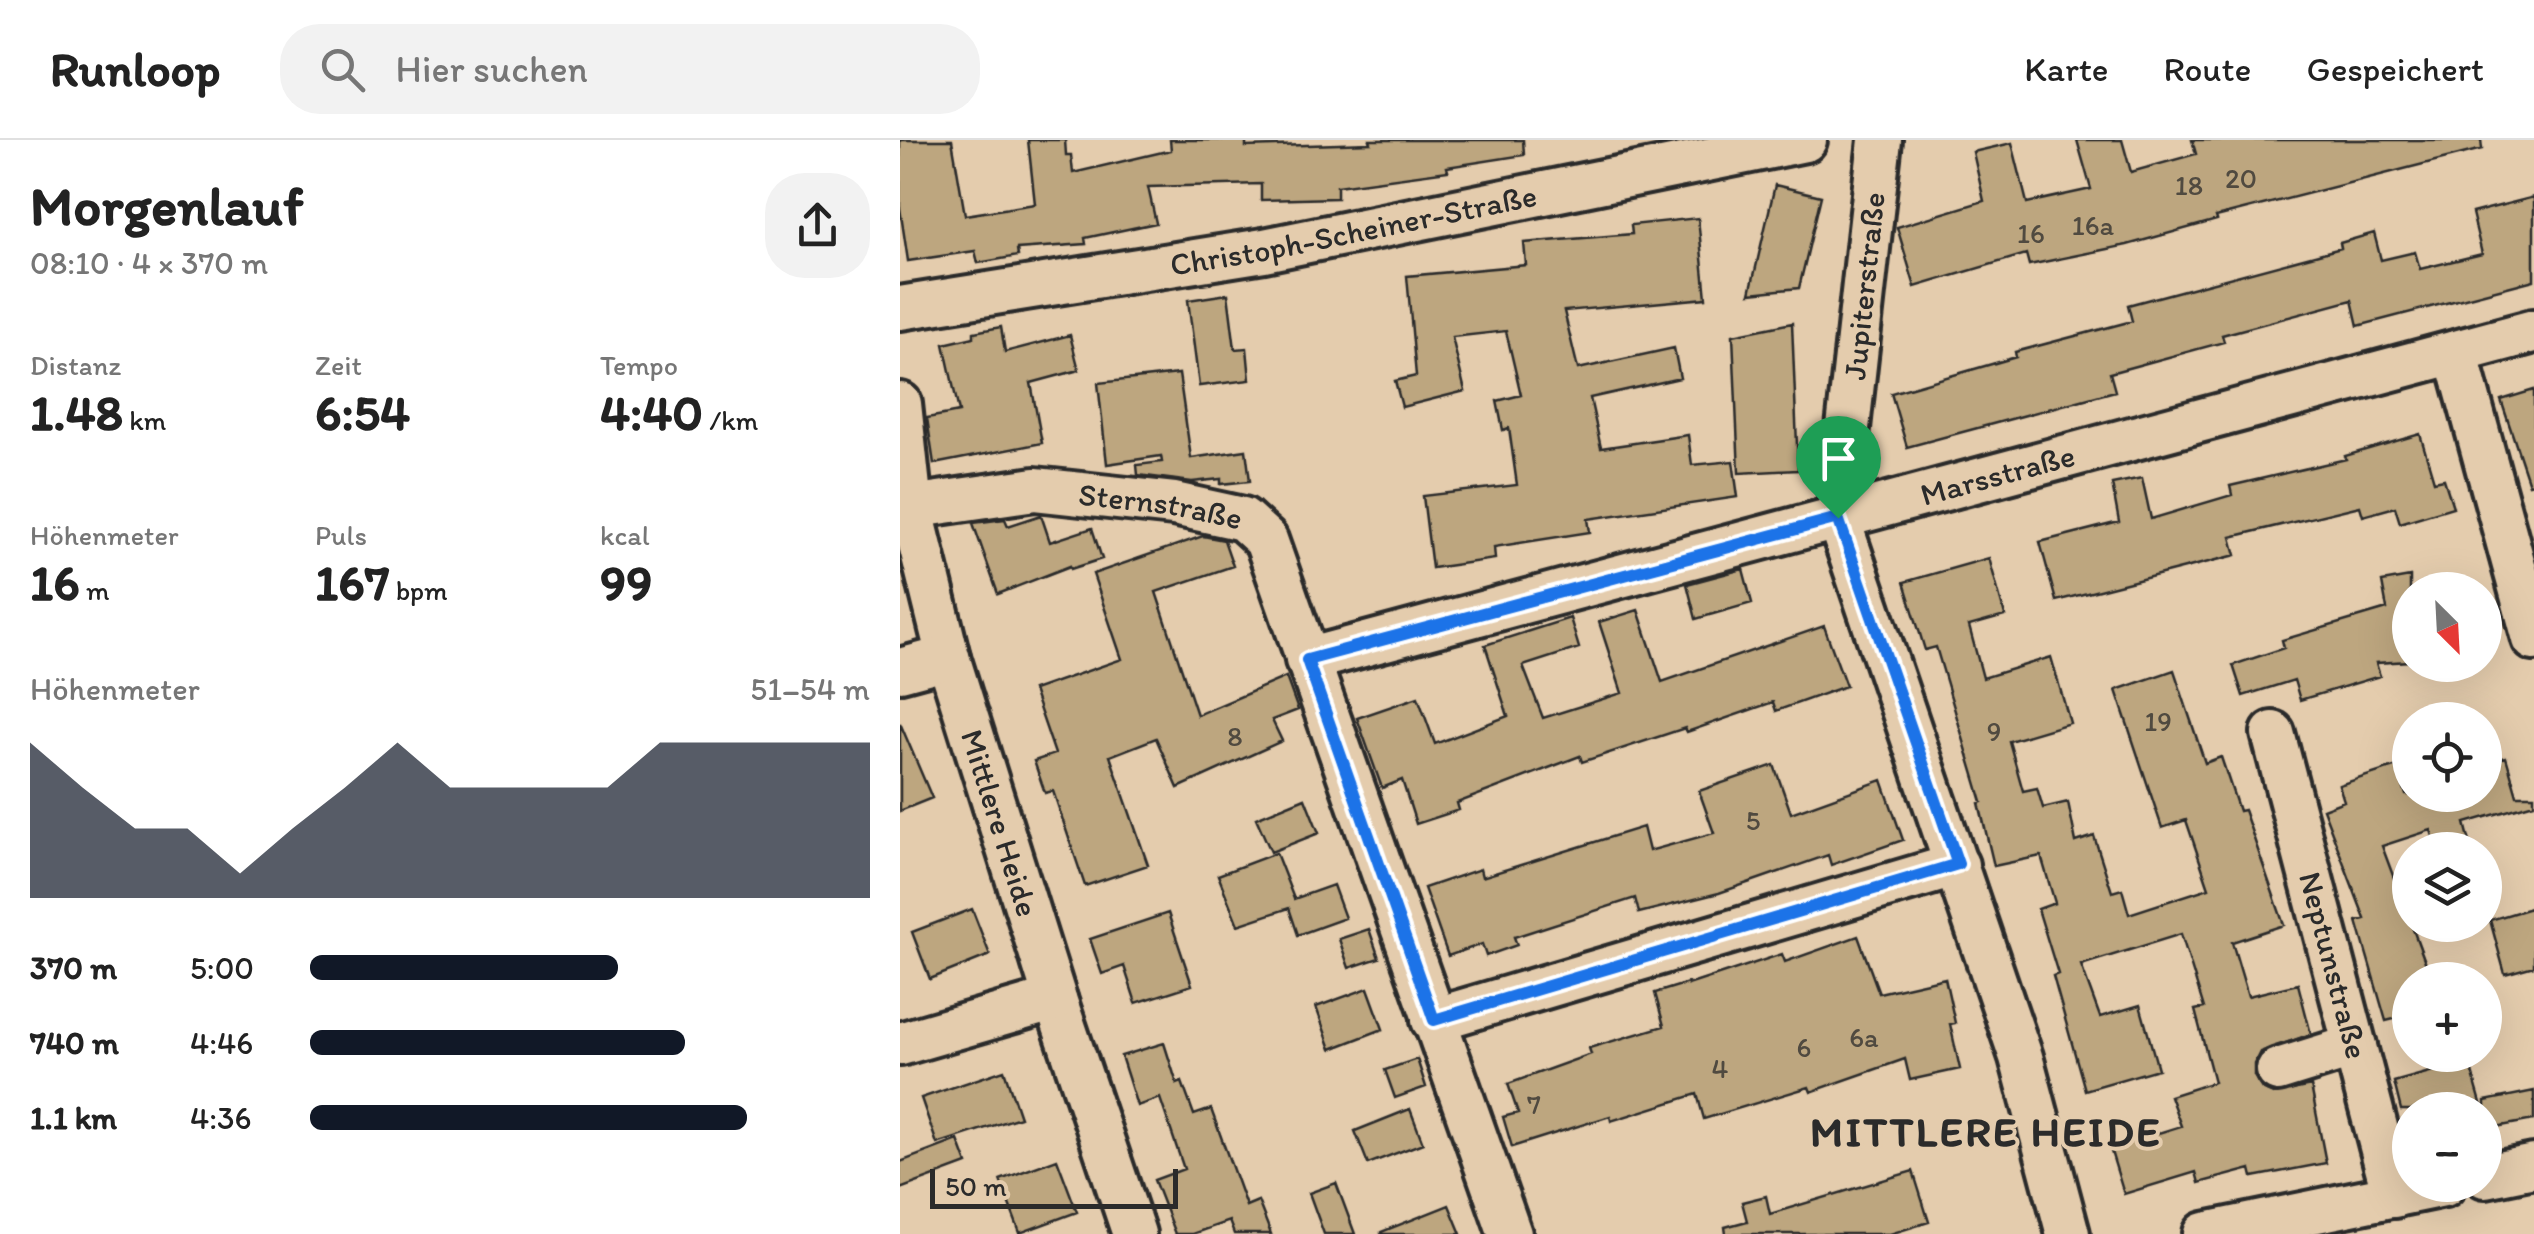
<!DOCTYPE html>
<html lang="de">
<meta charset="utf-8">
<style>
:root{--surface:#fff;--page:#f2f2f2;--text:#222;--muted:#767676;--line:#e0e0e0;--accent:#111827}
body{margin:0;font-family:Itim,sans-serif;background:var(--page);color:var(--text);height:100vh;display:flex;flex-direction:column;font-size:38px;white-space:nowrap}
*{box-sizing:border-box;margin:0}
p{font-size:32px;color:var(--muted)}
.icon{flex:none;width:55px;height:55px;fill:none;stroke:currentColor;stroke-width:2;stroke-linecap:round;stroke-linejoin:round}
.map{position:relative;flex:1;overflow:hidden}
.side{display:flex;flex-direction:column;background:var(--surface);width:900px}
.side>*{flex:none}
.needle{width:65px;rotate:156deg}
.tools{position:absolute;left:1492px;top:432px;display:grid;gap:20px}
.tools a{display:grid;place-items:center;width:110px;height:110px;border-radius:50%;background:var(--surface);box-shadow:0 10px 40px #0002;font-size:50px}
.scale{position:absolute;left:30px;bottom:25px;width:248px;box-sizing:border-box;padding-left:10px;border:5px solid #2b2b2b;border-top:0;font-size:28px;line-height:35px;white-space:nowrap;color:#2b2b2b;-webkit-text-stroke:8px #e4ccad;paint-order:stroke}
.pin{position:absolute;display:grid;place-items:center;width:85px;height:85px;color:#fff;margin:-102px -42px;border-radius:50% 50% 50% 0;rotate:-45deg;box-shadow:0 0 10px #0007}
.pin .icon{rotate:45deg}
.round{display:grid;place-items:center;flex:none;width:105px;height:105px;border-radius:40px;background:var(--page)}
.headline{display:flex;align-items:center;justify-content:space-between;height:170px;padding:0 30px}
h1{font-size:55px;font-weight:800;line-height:75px}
.figures{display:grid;grid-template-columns:repeat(3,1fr);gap:15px;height:170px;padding:10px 30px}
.figures div{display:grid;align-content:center}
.figures b{font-size:50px;font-weight:800}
.figures small{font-size:28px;font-weight:400}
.figures p{font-size:28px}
.chart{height:280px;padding:20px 30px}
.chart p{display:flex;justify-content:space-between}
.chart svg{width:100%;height:180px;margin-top:10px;fill:var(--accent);opacity:.7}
ul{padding:0 30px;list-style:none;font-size:32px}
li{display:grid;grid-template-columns:160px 120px 1fr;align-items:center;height:75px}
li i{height:25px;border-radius:12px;background:var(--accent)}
header{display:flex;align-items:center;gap:60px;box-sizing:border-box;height:140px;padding:0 50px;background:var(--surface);border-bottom:2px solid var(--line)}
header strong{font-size:48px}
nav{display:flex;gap:55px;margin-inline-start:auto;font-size:35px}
.search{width:700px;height:90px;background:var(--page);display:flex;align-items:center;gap:25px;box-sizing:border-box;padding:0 35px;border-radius:40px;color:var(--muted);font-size:38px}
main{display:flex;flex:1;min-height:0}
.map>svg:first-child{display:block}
.building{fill:#bda67f;stroke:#2b2b2b;stroke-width:2.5}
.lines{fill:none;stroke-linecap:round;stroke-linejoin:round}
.minor-casing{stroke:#2b2b2b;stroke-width:50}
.minor{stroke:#e4ccad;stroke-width:42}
.route-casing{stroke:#fff;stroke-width:20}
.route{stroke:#1a73e8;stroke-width:12}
.labels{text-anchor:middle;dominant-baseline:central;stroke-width:8;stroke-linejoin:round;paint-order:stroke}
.number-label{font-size:28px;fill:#504a40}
.street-label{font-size:32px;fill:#2b2b2b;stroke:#e4ccad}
.district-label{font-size:42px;font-weight:bold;letter-spacing:2.5px;fill:#2b2b2b;stroke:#e4ccad}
</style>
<header>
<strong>Runloop</strong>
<div class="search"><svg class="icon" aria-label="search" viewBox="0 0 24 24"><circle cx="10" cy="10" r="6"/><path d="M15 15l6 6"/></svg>Hier suchen</div>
<nav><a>Karte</a><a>Route</a><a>Gespeichert</a></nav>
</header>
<main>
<section class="side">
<div class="headline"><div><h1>Morgenlauf</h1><p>08:10 · 4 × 370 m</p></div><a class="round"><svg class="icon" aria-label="share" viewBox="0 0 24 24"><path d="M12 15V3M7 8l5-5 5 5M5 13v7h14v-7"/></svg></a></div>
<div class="figures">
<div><p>Distanz</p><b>1.48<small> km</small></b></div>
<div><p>Zeit</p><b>6:54</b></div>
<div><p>Tempo</p><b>4:40<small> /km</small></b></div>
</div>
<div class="figures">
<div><p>Höhenmeter</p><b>16<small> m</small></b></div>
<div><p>Puls</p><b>167<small> bpm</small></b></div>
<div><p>kcal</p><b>99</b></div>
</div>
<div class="chart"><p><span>Höhenmeter</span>51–54 m</p>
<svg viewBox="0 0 160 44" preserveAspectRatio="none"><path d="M0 44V6L10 17L20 27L30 27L40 38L50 27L60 17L70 6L80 17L90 17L100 17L110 17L120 6L130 6L140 6L150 6L160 6V44z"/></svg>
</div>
<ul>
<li><b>370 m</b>5:00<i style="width:55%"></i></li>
<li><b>740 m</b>4:46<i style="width:67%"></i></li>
<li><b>1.1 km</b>4:36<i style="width:78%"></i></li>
</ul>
</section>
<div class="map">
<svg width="1634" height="1094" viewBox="0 0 1634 1094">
<rect width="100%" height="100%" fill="#e4ccad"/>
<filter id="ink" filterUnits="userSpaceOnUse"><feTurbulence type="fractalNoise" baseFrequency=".01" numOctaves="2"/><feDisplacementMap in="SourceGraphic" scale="20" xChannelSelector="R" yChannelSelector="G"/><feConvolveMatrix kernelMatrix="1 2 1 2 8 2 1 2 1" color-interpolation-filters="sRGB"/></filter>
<g filter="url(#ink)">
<path class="building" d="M0,0H52L65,75L135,64L128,0H165L166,15H171L173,33L271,10L270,0H346V7L471,3L470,0H623L624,15L547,27L548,31L437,46V58L361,60V44L248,47L256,83L185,98L186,104L117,109L118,116L78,123L75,111L8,121L0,68Z
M1177,0H1222L1231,32L1296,14L1292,0H1581L1582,9L1316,77L1317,80L1227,105L1129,125L1126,114L1015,147L997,87L1084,61L1073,12L1112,3L1127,63L1191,49Z
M875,45L921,56L899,148L850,153Z
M1634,57V140L1458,186L1452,160L1322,195L1324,202L1210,233L1215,251L1007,307L991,253L1116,217L1115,212L1232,181L1228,165L1441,108L1440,103L1474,93L1481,120L1515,112L1520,129L1582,114L1572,73Z
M798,78L806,158L664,171L678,229L774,208L780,238L690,258L701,308L788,295L792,325L833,321L838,357L688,379L690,392L594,407L595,419L532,428L523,356L617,345L609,288L603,290L597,261L621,255L606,191L552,197L565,251L502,267L495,241L516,236L507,136L626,125L624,103L732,94L731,85Z
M328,154L335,209L347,208L350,240L299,246L288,160Z
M892,183L898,330L839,333L833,195Z
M101,187L105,212L170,195L179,230L131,243L142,303L34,324L27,278L59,272L44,204L74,197V192Z
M279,234L291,318L346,310L350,341L321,344V339L292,342L238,335L237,325L262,322L261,316L207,324L198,243Z
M1634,250V343L1629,344L1601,260Z
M1520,294L1534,341L1544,339L1553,367L1500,383L1495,367L1463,376L1460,366L1331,397L1336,415L1156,461L1140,402L1219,382L1212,344L1242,338L1251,379L1332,355L1330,346L1446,319L1445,316Z
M141,375L150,402L192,388L202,419L171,429L170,426L98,454L73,383L105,379L108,386Z
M303,396L324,400L333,426L256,452L297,575L386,537L398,570L372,580L382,601L278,648L256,598L210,616L248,725L185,746L153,651L145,653L134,621L155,614L133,550L222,519L193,434Z
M1089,418L1105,476L1069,486L1083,538L1151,517L1170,583L1109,601L1123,651L1137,648L1143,668L1168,662L1176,702L1194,696L1212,752L1222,749L1229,774L1309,748L1286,680L1262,688L1216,550L1274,530L1305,623L1321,617L1339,671L1344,670L1384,785L1332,802L1348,856L1398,844L1411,894L1360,912L1354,924V936L1362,949L1373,954L1411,946L1426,1023L1353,1037L1351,1029L1299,1043L1296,1032L1224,1054L1210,1008L1281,986L1270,956L1314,942L1295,870L1304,868L1281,794L1181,825L1200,877L1240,865L1258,929L1185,950L1153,836L1158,834L1138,769L1155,763L1141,716L1094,726L1079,663L1082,662L1036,507L1025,510L1004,442Z
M843,429L852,463L796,479L787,444Z
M1510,437V521L1476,523L1480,536L1400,560L1394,540L1343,556L1333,525L1384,508L1382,500L1487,469L1482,442Z
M738,470L762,542L924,486L946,546L876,571L873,562L787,592L785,588L682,622L680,616L557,663L559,670L516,684L502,640L482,648L457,578L518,557L535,604L608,576L585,505L670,478L679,508L623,526L643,578L722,553L699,482Z
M0,583L32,658L0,671Z
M1606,617L1617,655H1634V663L1565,683L1572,710H1537L1531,690L1482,706L1530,835L1510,840V875L1486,881L1457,781L1465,779L1423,669L1444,661L1439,645L1497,626L1506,655H1585V623Z
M874,625L891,673L982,640L1003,700L931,725L928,715L819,753L739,773L735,758L614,797L617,805L586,816L582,804L548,816L524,748L580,729L582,737L743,687L749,711L814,693L799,651Z
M405,658L419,693L371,712L356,678Z
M376,713L394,759L433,745L445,778L398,795L389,768L338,785L318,735Z
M1634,767V826L1605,834L1590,780Z
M72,769L90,815L30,839L12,792Z
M268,773L292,845L236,863L224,826L202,834L190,799Z
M469,789L479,818L449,828L439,799Z
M958,796L979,853L1045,838L1055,883L1050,884L1060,929L1010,940L1005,919L911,952L909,947L804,979L797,954L711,981L710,976L612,1007L603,977L618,973L608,944L691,914L689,908L764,886L755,853L788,843V845L882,814L885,822Z
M468,848L483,889L431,909L416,867Z
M264,903L277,944L282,942L294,975L311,969L346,1066L358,1061L371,1094H334L329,1081L292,1094H275L254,1040L284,1029L260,958L237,966L221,916Z
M517,919L526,947L495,958L485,930Z
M1569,921L1583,970H1501L1494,942Z
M104,930L120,977L37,1004L21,958Z
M1634,951V980L1585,989V961Z
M510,969L523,1003L468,1024L455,991Z
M58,1000L67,1024L0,1049V1022Z
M157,1019L177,1072L120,1093L100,1040Z
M1013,1031L1029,1082L990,1094H826L825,1087L847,1081L842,1062L866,1056L870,1074Z
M436,1043L455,1094H424L409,1053Z
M549,1065L561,1094H481V1092Z"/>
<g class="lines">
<defs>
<g id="minor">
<path d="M980,0L938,378L1121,917L1168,1094"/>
<path id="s1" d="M0,168L364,110L905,0"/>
<path d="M1556,212L1634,499"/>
<path id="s2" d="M0,264L11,367L48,517L155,859L234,1094"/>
<path id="s3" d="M11,367L135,349L274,364L343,379L366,400L610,1094"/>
<path id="s4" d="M407,520L1634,191"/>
<path d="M0,530L48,517"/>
<path id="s5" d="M1373,593L1494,1056"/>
<path d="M533,880L1057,725"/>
<path d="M0,904L155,859"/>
<path d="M1378,930L1455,906"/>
<path d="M1585,1036L1634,1026"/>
<path d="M1305,1094L1544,1045"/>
</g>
</defs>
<use href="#minor" class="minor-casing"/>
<use href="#minor" class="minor"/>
</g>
</g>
<g class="lines" filter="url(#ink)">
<defs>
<path id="route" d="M938,378L1058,724L534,880L407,520Z"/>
</defs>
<use href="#route" class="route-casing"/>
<use href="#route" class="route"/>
</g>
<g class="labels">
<g class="number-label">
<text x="1341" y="38">20</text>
<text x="1289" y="45">18</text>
<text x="1193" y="85">16a</text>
<text x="1131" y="93">16</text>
<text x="1258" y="581">19</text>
<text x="1094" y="591">9</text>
<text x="335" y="596">8</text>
<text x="853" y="680">5</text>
<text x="964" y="897">6a</text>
<text x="904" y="907">6</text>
<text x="820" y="928">4</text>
<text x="634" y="964">7</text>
</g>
<g class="street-label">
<text stroke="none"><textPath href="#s1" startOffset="460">Christoph-Scheiner-Straße</textPath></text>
<text transform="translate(964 146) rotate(-84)">Jupiterstraße</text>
<text stroke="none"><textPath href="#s4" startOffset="715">Marsstraße</textPath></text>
<text stroke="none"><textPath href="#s3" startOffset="252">Sternstraße</textPath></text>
<text stroke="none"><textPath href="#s2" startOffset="432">Mittlere Heide</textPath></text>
<text stroke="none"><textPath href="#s5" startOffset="240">Neptunstraße</textPath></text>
</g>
<g class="district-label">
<text x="1086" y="991">MITTLERE HEIDE</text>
</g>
</g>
</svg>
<div class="tools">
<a><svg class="needle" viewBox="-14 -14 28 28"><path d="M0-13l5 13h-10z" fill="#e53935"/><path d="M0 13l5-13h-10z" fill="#767676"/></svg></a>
<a><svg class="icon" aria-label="locate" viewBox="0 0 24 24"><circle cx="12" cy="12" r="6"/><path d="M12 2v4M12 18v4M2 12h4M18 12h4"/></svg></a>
<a><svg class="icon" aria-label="layers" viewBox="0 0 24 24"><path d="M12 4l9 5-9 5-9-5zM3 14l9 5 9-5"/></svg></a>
<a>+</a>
<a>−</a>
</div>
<div class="scale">50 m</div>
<div class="pin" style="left:938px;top:378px;background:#1e9e55"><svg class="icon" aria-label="arrive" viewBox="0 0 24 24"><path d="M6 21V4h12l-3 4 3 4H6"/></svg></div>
</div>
</main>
